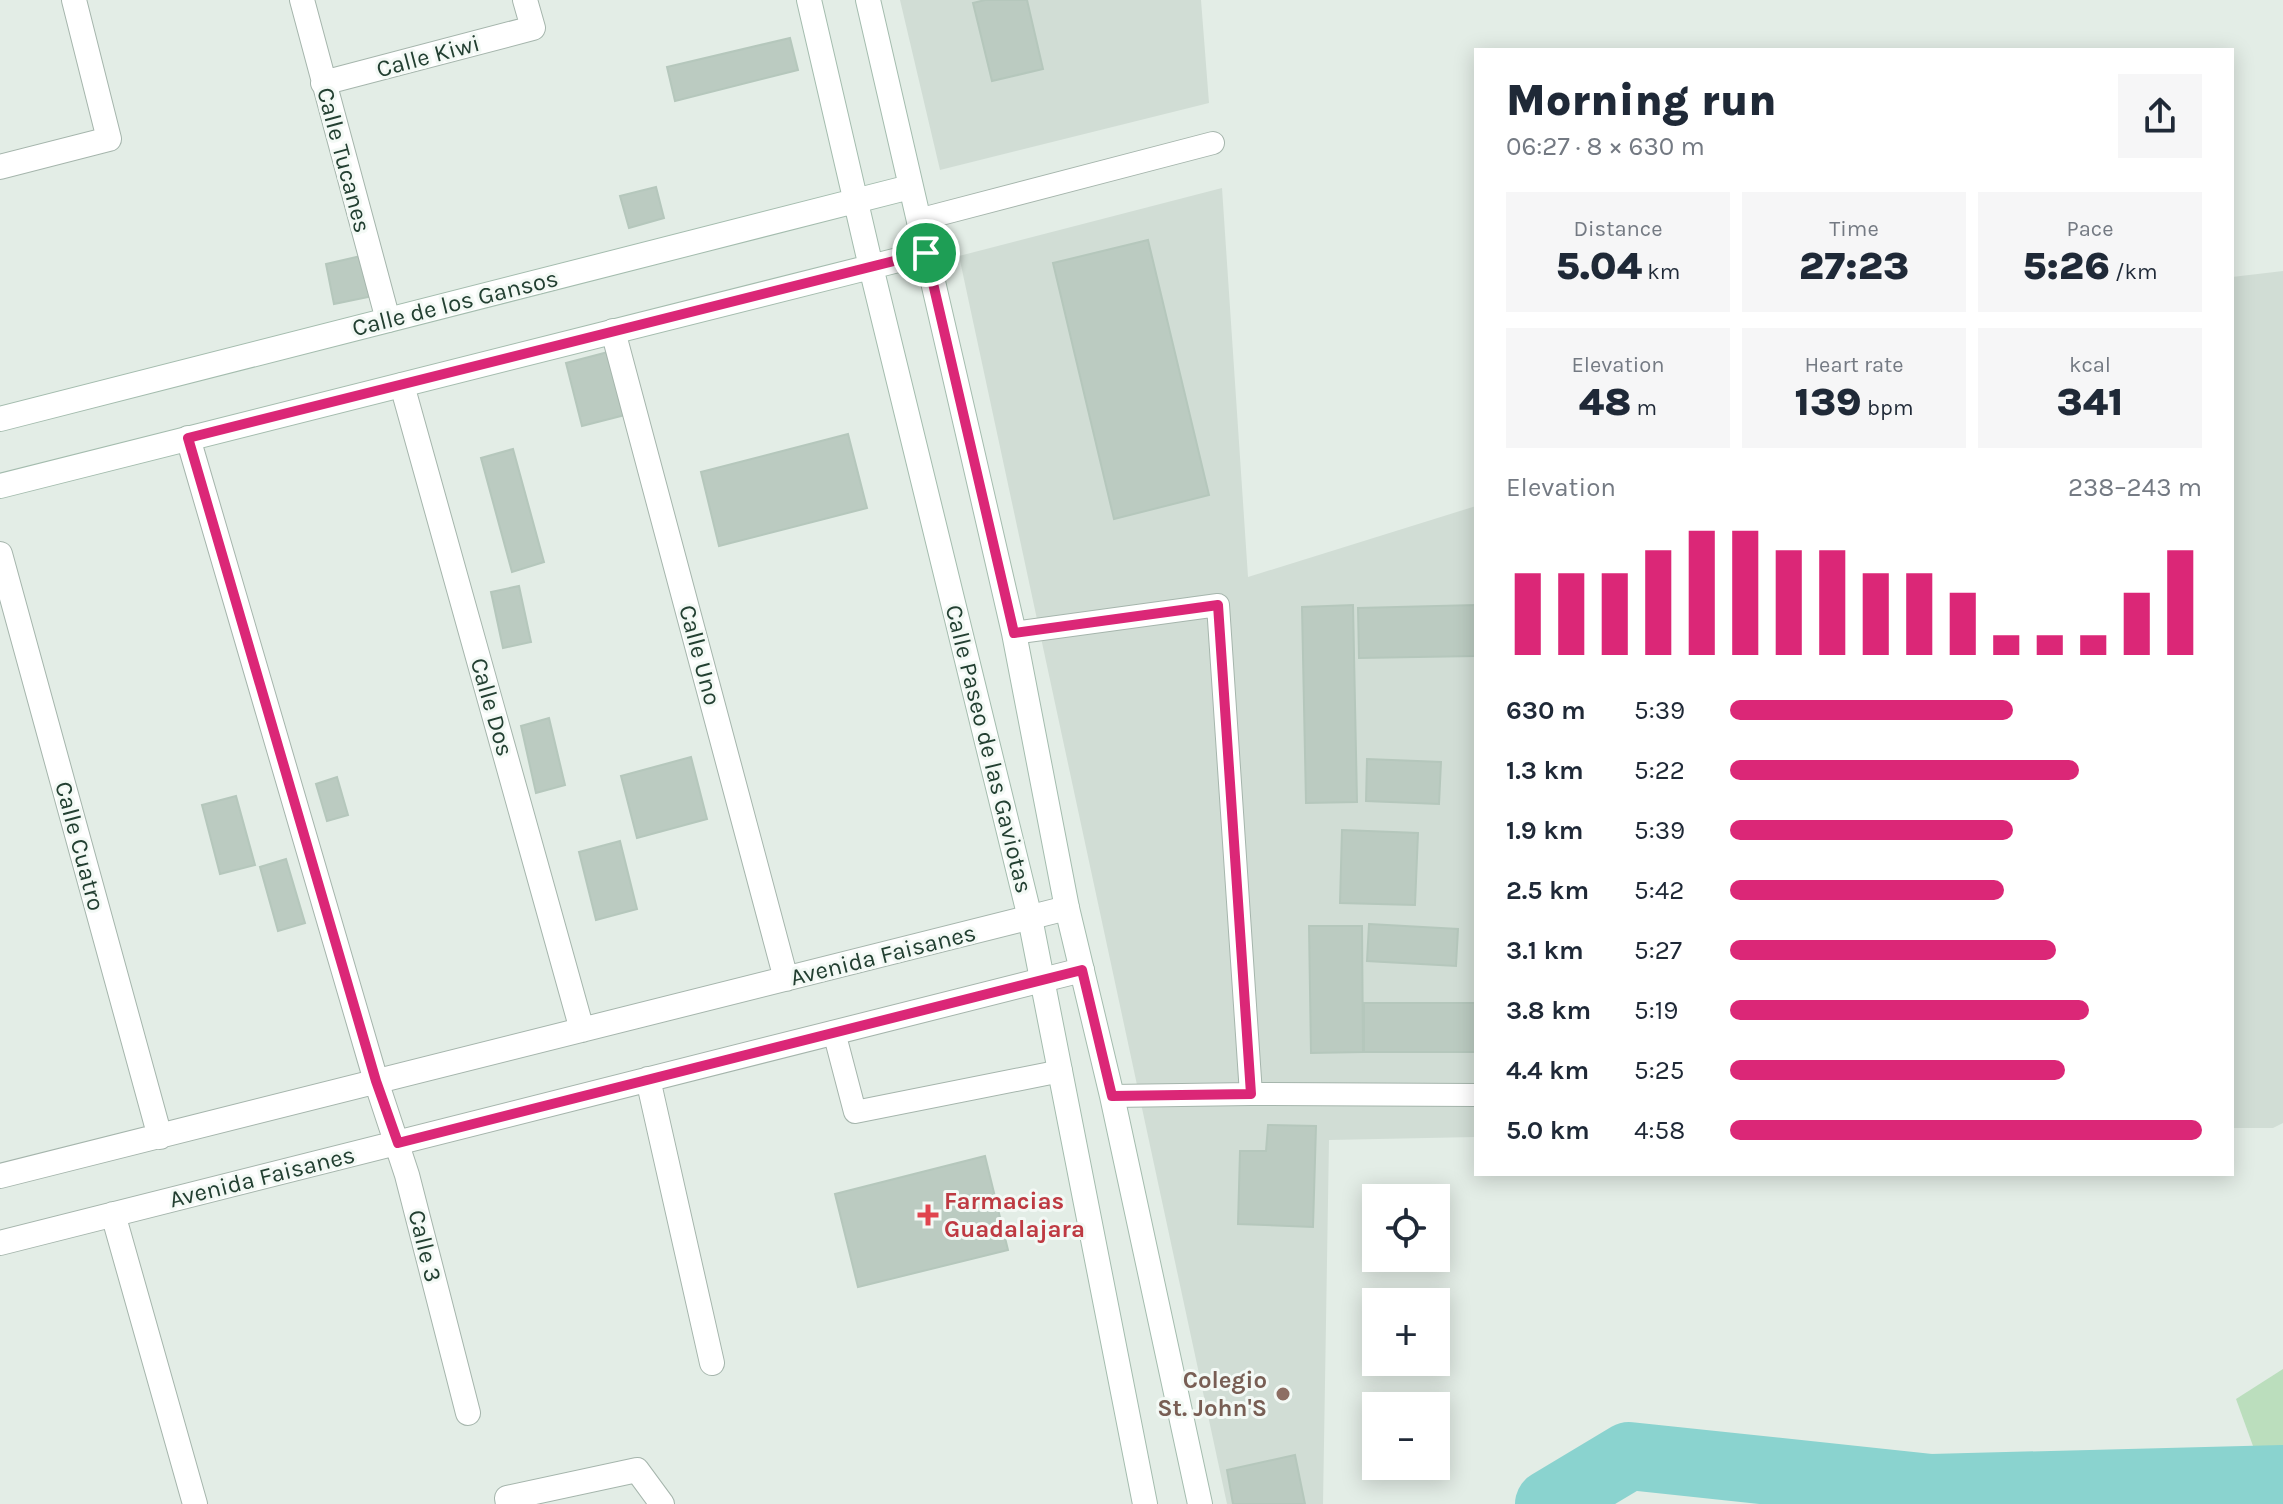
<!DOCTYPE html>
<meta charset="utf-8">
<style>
:root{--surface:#fff;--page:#f6f6f7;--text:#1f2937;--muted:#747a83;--accent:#db2777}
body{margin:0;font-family:Karla,sans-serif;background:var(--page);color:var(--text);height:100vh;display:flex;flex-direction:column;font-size:30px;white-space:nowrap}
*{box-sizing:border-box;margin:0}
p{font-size:26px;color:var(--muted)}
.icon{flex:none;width:44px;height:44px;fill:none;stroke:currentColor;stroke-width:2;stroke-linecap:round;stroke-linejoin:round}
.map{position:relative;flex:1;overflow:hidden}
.drawer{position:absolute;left:1474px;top:48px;width:760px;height:1128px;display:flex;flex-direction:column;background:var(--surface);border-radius:0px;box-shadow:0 4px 20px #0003}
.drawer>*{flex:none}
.controls{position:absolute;left:1362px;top:1184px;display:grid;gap:16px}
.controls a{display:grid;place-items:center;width:88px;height:88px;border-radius:0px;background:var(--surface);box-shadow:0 4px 20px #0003;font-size:40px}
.pin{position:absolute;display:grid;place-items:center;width:68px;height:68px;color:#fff;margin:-34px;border:4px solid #fff;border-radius:50%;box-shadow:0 2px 8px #0007}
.round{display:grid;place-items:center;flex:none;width:84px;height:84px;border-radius:0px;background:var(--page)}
.summary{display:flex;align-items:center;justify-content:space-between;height:136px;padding:0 32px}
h1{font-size:44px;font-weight:800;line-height:60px}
.stats{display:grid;grid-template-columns:repeat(3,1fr);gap:12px;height:136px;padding:8px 32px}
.stats div{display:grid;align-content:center;border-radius:0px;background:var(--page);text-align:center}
.stats b{font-size:40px;font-weight:800}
.stats small{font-size:22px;font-weight:400}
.stats p{font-size:22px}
.chart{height:224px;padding:16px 32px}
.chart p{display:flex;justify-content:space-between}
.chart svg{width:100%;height:144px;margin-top:8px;stroke:var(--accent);stroke-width:6}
ul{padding:0 32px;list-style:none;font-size:26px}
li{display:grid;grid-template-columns:128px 96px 1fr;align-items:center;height:60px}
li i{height:20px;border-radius:10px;background:var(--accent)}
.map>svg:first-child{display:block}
.built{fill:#d1ddd5}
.green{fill:#bbdebd}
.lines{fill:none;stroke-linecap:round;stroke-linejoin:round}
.river{stroke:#8ad3cf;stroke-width:68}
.building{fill:#bbcbc1;stroke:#b5c7bc;stroke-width:2}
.lane-casing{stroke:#a5b5ac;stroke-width:24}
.street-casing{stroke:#a5b5ac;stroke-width:26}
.secondary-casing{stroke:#a4bcae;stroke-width:26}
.lane{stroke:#fff;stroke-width:22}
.street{stroke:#fff;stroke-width:24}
.secondary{stroke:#fff;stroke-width:24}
.route-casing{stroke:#fff;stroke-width:16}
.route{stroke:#db2777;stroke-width:10}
.health-dot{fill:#e0444e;stroke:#f3f9f5;stroke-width:3}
.education-dot{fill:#8d6e63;stroke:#f3f9f5;stroke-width:3}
.labels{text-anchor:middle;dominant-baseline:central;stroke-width:6;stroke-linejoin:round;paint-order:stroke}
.street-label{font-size:24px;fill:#223f31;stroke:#f3f9f5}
.health-label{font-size:24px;font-weight:bold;fill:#be3a42;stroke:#f3f9f5;text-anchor:start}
.education-label{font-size:24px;font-weight:bold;fill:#785e54;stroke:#f3f9f5;text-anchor:end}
</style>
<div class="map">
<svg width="2283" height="1504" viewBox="0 0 2283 1504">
<rect width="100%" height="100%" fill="#e3ede6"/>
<path class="built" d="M900,0H1201L1209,103L940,170Z
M1222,188L1248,577L1476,506V1137L1329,1140L1323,1504H1227L959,256Z
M2283,271V1123L2273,1128H2232V277Z"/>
<path class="green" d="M2283,1369V1504H2274L2236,1399Z"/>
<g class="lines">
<path class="river" d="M1549,1504L1629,1456L1931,1488L2283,1479"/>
</g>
<path class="building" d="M985,0H1027L1043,69L992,81L973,3Z
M790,38L798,70L675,101L667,67Z
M656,187L664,218L629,228L620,196Z
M1148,240L1209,495L1114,519L1053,263Z
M365,255L373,296L334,304L326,264Z
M608,352L625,415L582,426L566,363Z
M848,434L867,508L719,546L701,472Z
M513,449L544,562L512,572L481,458Z
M519,586L531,642L503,648L491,592Z
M1353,605L1357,802L1306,803L1302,607Z
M1476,605V656L1359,658L1358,608Z
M549,718L565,785L536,793L521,726Z
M691,757L707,819L637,838L621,776Z
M1367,759L1441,762L1439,804L1366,801Z
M337,777L348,815L327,821L316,784Z
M236,796L255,865L220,874L202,805Z
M1342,830L1418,833L1415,905L1340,903Z
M620,841L637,909L596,920L579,852Z
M286,859L305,923L278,931L260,867Z
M1369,924L1458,929L1456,966L1367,961Z
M1309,926H1362L1363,1052L1311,1053Z
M1364,1003H1476V1052H1364Z
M1268,1125L1316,1126L1313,1227L1238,1224L1240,1151H1266Z
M985,1156L1008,1250L858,1287L835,1194Z
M1295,1455L1305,1504H1233L1227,1470Z"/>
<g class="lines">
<defs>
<path id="lane" d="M918,220L1213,143
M1014,633L1218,605L1251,1094L1112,1096
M834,1032L855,1112L1061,1071
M1251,1094L1476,1095"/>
<path id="street" d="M302,0L388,320
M323,83L533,28L525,0
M0,167L109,139L74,0
M613,331L786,979
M402,385L582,1030
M188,438L376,1081L407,1175L468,1413
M0,554L160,1137
M648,1079L712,1363
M0,1176L1067,908
M113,1214L195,1504
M0,1243L1082,970
M508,1504L507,1498L637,1470L662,1504"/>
<path id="secondary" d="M809,0L871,267L1030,918L1145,1504
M868,0L1014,633L1067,908L1112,1096L1200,1504
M0,419L910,187
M0,486L926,253"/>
</defs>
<use href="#lane" class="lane-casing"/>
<use href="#street" class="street-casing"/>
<use href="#secondary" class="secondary-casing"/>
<use href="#lane" class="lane"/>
<use href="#street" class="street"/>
<use href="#secondary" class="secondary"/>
</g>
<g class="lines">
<defs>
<path id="route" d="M926,253L1014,633L1218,605L1251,1094L1112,1096L1082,970L398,1143L376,1081L188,438Z"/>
</defs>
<use href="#route" class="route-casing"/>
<use href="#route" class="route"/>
</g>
<path class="health-dot" d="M924 1203h8v8h8v8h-8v8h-8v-8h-8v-8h8z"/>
<circle class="education-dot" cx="1283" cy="1394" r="8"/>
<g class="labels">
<g class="street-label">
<text transform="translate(428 56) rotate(-15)">Calle Kiwi</text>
<text transform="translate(344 160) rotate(75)">Calle Tucanes</text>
<text transform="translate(455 303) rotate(-14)">Calle de los Gansos</text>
<text transform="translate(700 655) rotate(75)">Calle Uno</text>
<text transform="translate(492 707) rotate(74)">Calle Dos</text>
<text transform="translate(989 749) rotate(76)">Calle Paseo de las Gaviotas</text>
<text transform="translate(80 846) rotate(75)">Calle Cuatro</text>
<text transform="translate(883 955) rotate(-14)">Avenida Faisanes</text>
<text transform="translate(262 1177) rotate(-14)">Avenida Faisanes</text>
<text transform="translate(425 1246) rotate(76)">Calle 3</text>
</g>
<g class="health-label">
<text x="944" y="1201">Farmacias<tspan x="944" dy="28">Guadalajara</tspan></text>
</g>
<g class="education-label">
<text x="1267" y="1380">Colegio<tspan x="1267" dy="28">St. John'S</tspan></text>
</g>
</g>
</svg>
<div class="controls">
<a><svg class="icon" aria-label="locate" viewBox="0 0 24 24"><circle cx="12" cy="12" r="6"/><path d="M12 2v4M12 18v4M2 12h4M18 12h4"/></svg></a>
<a>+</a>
<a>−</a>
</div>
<div class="pin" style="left:926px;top:253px;background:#1e9e55"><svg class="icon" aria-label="arrive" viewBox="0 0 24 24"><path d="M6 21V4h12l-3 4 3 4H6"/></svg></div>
<section class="drawer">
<div class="summary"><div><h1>Morning run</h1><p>06:27 · 8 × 630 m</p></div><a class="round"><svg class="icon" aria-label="share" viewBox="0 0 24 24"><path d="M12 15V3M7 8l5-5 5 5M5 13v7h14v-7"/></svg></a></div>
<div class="stats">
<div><p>Distance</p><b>5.04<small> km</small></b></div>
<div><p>Time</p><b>27:23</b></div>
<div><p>Pace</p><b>5:26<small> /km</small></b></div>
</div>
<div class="stats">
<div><p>Elevation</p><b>48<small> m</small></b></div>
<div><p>Heart rate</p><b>139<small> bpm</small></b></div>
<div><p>kcal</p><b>341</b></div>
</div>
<div class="chart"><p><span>Elevation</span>238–243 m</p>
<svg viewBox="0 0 160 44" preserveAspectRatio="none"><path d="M5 44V19M15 44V19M25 44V19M35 44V12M45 44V6M55 44V6M65 44V12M75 44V12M85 44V19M95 44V19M105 44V25M115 44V38M125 44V38M135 44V38M145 44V25M155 44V12"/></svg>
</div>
<ul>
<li><b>630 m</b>5:39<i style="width:60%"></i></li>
<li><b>1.3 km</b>5:22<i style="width:74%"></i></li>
<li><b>1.9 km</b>5:39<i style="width:60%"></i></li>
<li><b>2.5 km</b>5:42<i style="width:58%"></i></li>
<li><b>3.1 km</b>5:27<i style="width:69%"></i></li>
<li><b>3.8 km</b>5:19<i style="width:76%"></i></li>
<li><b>4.4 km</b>5:25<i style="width:71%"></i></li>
<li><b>5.0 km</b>4:58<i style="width:100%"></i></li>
</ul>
</section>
</div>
